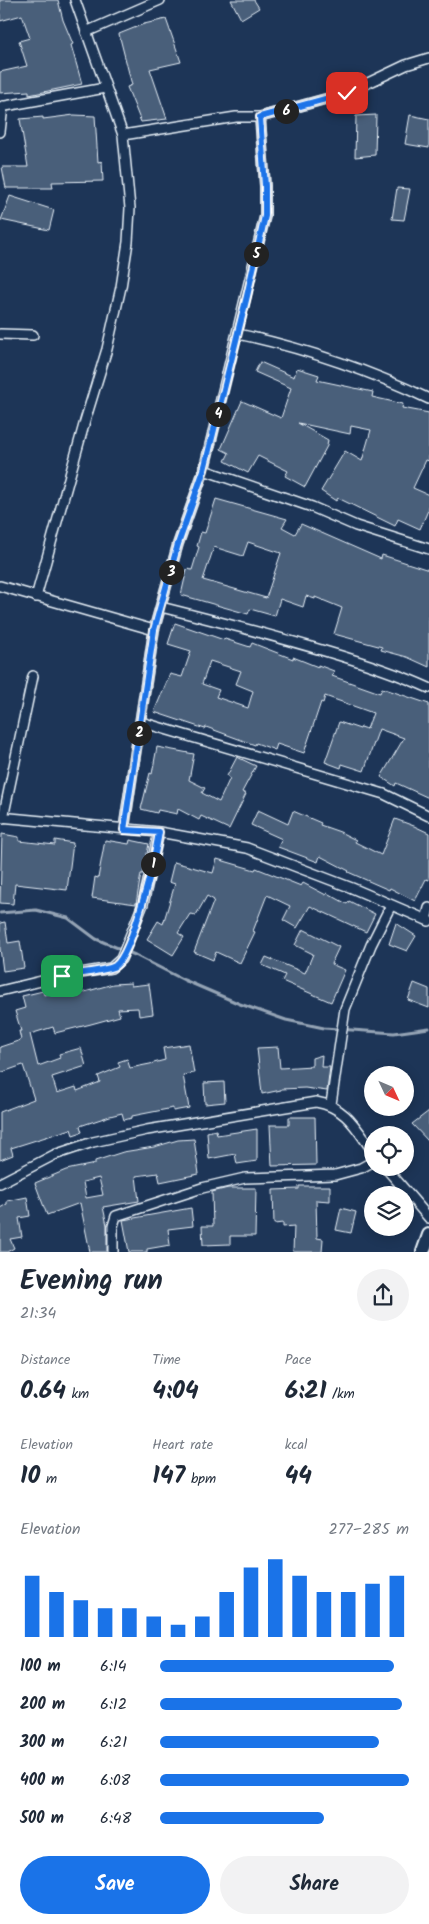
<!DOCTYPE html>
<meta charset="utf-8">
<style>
:root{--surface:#fff;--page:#f2f2f3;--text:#1f2937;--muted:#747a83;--accent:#1a73e8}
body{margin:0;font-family:Kalam,sans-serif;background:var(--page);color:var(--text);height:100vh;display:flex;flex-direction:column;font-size:19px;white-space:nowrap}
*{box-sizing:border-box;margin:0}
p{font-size:16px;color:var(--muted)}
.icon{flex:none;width:28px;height:28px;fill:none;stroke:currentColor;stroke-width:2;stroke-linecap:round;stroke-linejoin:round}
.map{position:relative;height:1252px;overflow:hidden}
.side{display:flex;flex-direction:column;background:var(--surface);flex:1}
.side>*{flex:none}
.needle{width:32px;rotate:134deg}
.fabs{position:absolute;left:364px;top:1066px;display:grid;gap:10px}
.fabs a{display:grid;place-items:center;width:50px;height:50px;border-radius:50%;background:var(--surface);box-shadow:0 2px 12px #0003;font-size:25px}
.pin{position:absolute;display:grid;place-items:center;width:42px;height:42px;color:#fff;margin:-21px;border-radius:10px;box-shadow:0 2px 8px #0006}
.km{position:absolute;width:25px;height:25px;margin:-12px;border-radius:50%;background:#222;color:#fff;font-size:14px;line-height:25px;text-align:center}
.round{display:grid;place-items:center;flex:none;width:52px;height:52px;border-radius:26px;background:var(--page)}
.headline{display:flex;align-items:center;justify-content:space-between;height:85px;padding:0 20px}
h1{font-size:28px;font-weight:700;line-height:38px}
.metrics{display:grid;grid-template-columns:repeat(3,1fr);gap:8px;height:85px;padding:5px 20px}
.metrics div{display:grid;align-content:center}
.metrics b{font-size:25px;font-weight:700}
.metrics small{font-size:14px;font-weight:400}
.metrics p{font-size:14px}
.chart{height:140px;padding:10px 20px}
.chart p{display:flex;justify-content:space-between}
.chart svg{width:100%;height:90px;margin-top:5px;stroke:var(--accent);stroke-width:6}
.cta{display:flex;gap:10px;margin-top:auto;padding:10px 20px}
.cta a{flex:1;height:58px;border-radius:30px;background:var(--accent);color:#fff;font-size:20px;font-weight:700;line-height:58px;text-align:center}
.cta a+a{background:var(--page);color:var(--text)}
ul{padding:0 20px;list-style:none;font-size:16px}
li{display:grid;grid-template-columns:80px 60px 1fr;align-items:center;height:38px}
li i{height:12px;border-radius:6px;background:var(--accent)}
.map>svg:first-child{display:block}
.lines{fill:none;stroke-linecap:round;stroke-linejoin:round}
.stream{stroke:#95a4b5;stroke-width:3}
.building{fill:#495e7a;stroke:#e8f1f8;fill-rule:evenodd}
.street-casing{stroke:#e8f1f8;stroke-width:12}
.secondary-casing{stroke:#e8f1f8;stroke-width:16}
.street{stroke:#1d3557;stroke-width:9}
.secondary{stroke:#1d3557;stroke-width:12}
.route-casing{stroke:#fff;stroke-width:10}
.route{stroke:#1a73e8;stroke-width:6}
</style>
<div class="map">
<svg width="429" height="1252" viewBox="0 0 429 1252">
<rect width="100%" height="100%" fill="#1d3557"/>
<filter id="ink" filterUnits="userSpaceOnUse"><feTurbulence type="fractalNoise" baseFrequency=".02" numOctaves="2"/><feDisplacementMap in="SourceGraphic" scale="10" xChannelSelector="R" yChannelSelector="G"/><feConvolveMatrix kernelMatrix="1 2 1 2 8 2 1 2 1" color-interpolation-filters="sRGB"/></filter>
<g filter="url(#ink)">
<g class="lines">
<path class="stream" d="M0,913L36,910L68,918L96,939L135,955L184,980L240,1004L286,1020L324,1028L394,1033L429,1028"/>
</g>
<path class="building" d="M0,0H58L63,20L73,44L71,45L82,84L29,95V91L0,93V72L27,66L19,41L30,38L22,15L0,21Z
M231,0H254L259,8L241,19Z
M166,19L181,62L150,69L167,119L141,122L127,87L132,85L119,34L144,24Z
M74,115L95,116L98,162L102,161L103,181L52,182L53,188H6L2,167H28L20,119L43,117V119Z
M376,115L375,155L355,157L356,116Z
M410,115L429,119V148L405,144Z
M397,188L410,189L404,220L392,219Z
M10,196L54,210L49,230L1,220Z
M260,362L294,377L297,368L319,375L317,380L373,392L372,397L403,404L402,408L429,413V461L426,460L413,488L429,495V508L420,529L398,519L395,526L338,498L336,501L321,491L345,451L362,461L371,430L351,426L350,434L298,423L328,440L327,446L305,487L285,476L288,471L258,456L248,473L225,461L229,453L221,449L242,401L281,418L291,388L255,372Z
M216,499L287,519L282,527L295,534L301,524L381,559L382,555L429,570V667L407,657L381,650L382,647L334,634L342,608L315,597V599L306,596L303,607L280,599L275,616L250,609L248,614L181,595L187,569L192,570L199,547L197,546L201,532L205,533ZM248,542L281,553L266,598L203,580L214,547L243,556Z
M175,623L224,640L225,639L250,647L252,643L293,659V657L318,667V665L334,671L332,676L380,693L382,688L429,704V798L396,783L395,786L381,777L404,738L379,729L364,771L342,764L341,768L325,762L339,722L360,729L361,727L367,729L373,713L325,696L323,703L321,702L304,753L277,744L275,750L256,743L255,745L206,727L205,729L154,712L170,674L182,677L191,651L168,644ZM210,661L241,671L236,684L253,691L248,708L216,697L219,690L202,684Z
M157,747L194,754L189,780L205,788L202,793L219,802L230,778L227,776L237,757L256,766L242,792L246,794L229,829L201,816L199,820L178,809L177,814L158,810L157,813L141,809L150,773L152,774Z
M258,810L288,824L293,811L321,823L320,825L340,832L356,840L355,842L381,855L395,819L414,826L429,833V880L426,879L415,901L390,888L389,890L348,872L349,871L320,856L318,862L278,847L282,839L251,825Z
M2,834L19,837V841L55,845V840L73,843L67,890L15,884L13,904L0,903Z
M105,840L129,844L130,840L149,844L143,874H141L136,904L92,898L95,877L98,878Z
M217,859L255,870L256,868L301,886L303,883L326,895L327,893L347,904L349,901L375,914L366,932L310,906L297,928L283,920L290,906L267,895L253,931L255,932L240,963L216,952L213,960L194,952L214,900L207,896L196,915L190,914L178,933L184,937L173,955L147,939L158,921L163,924L175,884L169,882L174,862L213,873Z
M5,922L8,943L20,941L24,968L3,971L0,948V923Z
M396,923L416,936L407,951L389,944Z
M303,929L339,947L331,964L345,970L331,1002L282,981L285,975L262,965L266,957L305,973L313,954L295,945Z
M131,983V986L149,984L153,1014L139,1016L138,1008L118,1009L120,1016L91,1024L55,1033L53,1027L30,1034L38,1066L60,1058L59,1054L81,1048L86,1066L52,1077L57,1093L76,1087L77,1091L100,1082L98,1076L120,1067L118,1062L127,1059L130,1068L150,1064L165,1060L163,1048L189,1044L194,1073L183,1075L189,1108L173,1111V1108L132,1116V1118L124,1120L122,1113L110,1116L80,1126L82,1132L73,1135L71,1129L11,1148L13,1155L0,1160V1112L34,1099L23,1065L0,1073V1047L21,1040L19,1031H21L15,1011L25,1008L22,996L43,991L44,995L72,988L74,995L113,984Z
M414,983L429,989V1008L408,1000Z
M278,1047L280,1068L312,1066V1058L322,1055L321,1067H330L327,1091L305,1088L281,1089V1090L262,1094L257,1048Z
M224,1082L225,1102L205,1104L204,1083Z
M429,1111V1142L412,1124Z
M289,1117H315L316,1165L272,1166L270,1125H289Z
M257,1129V1161L237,1164L235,1154L209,1159L207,1132L216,1130L217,1135Z
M194,1139L199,1174L160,1182L158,1173L136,1176L139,1201L103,1207L107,1225V1252H90L80,1203L47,1215L35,1183L66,1170L95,1164V1161L123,1152L154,1147L178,1140ZM99,1178L103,1195L86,1198L83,1182Z
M299,1186H330V1201L316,1200L317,1238L323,1239L322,1252H293L294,1226L283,1227V1223L274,1224L273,1190L299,1189Z
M228,1188H256L255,1236H230V1244L203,1245L202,1226H213L212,1192Z
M27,1197L30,1216L19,1218L22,1237L10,1239L14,1248L7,1252H0V1208L7,1204V1201Z
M191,1208L193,1226L168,1229L170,1245L147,1249V1252H129L123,1220Z
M341,1208L356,1212L351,1233L336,1230Z"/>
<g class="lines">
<defs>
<path id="street" d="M86,32L160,0
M0,107L105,88
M0,132L3,106
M123,135L236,117H260L347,93L406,65L429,58
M0,334L33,335
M238,334C303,348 368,370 429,399
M204,470L312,507L356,526L429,549
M0,586L154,630
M36,597L85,421L107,349L121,287L128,242L130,208L123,135L75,0
M161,607C217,621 272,635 328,652C362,662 396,673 429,688
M141,722L384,794L429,816
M0,817L159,832L247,848L352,888L429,921
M3,818L33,676
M124,829L154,630L178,544L204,470L265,216V186L260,117
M426,920L429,908
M0,991L62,976L111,968L121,959L143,904L159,832
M331,1104L345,1009L371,945L391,905
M386,1168L429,1218
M0,1183L54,1155L93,1142L147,1130L316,1102C346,1107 356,1128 372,1150
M113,1252V1226L116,1216L202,1188L245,1178L335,1175L361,1168L372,1162"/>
<path id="secondary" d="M423,1252L429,1235"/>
</defs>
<use href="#street" class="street-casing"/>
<use href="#secondary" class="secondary-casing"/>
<use href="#street" class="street"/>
<use href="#secondary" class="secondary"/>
</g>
</g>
<g class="lines" filter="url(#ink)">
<defs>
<path id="route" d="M62,976C72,974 107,971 115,966C133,953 155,857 159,832L124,830L154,630L178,544L204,470L247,296L265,216V186L260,117L347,93"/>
</defs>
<use href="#route" class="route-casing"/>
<use href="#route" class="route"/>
</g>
</svg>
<div class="fabs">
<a><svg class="needle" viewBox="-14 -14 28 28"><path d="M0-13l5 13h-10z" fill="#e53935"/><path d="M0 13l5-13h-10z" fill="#747a83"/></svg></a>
<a><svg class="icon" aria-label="locate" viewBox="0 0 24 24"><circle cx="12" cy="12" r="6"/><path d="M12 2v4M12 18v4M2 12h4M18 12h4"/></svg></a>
<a><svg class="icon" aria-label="layers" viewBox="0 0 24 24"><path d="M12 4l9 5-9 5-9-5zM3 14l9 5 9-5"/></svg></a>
</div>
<div class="pin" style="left:62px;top:976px;background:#1e9e55"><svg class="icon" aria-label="arrive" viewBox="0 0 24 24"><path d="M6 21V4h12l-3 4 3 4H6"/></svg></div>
<div class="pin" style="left:347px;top:93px;background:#d93025"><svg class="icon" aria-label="check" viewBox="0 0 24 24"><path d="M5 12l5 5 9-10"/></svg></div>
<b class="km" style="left:153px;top:864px">1</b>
<b class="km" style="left:139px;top:733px">2</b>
<b class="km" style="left:171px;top:572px">3</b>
<b class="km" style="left:218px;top:414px">4</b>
<b class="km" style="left:256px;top:254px">5</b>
<b class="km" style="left:286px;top:111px">6</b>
</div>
<section class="side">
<div class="headline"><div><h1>Evening run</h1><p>21:34</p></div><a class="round"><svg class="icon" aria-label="share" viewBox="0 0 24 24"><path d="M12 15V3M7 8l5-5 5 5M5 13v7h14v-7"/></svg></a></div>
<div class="metrics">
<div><p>Distance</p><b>0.64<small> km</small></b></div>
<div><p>Time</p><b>4:04</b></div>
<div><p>Pace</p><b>6:21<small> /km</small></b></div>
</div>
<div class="metrics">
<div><p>Elevation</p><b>10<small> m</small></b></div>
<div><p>Heart rate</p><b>147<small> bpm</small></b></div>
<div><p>kcal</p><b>44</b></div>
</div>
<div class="chart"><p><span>Elevation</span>277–285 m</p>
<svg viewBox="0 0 160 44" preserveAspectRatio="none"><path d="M5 44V14M15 44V22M25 44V26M35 44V30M45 44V30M55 44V34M65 44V38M75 44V34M85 44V22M95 44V10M105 44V6M115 44V14M125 44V22M135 44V22M145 44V18M155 44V14"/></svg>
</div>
<ul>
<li><b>100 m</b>6:14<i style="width:94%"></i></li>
<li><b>200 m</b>6:12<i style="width:97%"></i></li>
<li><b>300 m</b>6:21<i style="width:88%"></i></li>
<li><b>400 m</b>6:08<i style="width:100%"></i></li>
<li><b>500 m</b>6:48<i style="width:66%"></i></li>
</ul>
<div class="cta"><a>Save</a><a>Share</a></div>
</section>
